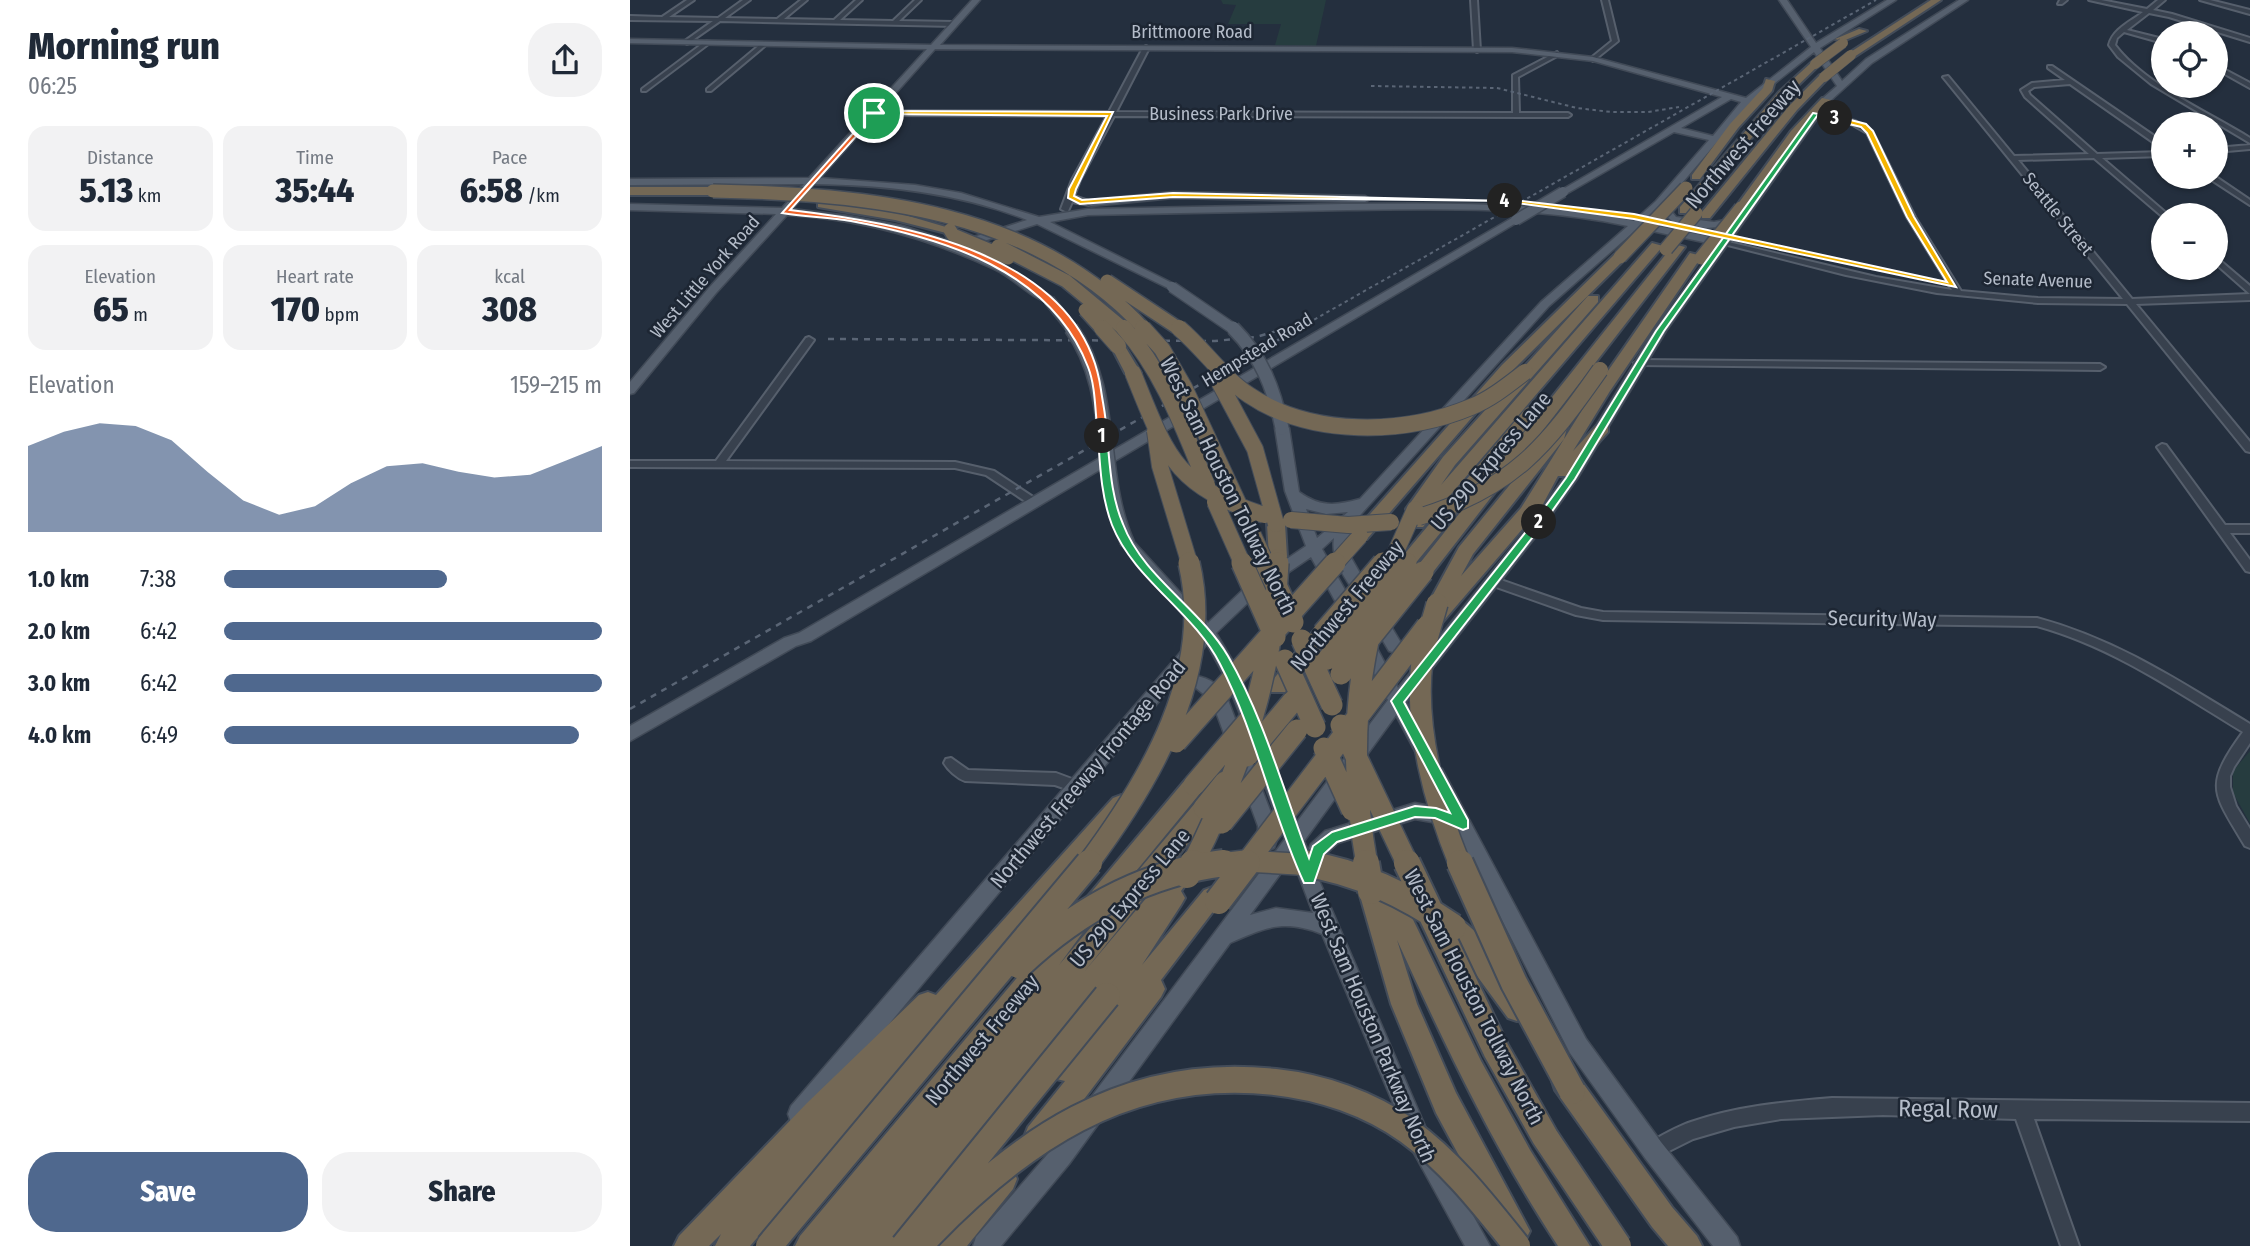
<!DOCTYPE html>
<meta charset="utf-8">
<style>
:root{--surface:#fff;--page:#f2f2f3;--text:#1f2937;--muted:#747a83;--accent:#4f688e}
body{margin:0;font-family:"Fira Sans Condensed",sans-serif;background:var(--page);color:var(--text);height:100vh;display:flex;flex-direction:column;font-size:26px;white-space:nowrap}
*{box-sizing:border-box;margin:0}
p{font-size:23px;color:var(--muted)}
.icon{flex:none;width:38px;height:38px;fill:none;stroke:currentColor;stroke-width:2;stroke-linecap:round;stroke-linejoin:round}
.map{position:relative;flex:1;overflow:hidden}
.panel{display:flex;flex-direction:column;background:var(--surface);width:630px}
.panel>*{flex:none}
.controls{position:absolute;left:1521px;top:21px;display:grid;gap:14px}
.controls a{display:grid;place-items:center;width:77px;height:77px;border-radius:50%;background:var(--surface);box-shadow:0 2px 5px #0004;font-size:35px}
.pin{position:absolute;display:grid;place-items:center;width:60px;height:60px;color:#fff;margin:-30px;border:4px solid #fff;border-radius:50%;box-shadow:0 2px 7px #0007}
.km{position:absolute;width:35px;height:35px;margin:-18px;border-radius:50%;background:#222;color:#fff;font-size:19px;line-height:35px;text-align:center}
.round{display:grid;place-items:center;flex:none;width:74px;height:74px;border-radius:28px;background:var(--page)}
.headline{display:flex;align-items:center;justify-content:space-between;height:119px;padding:0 28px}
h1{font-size:38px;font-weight:800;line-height:52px}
.stats{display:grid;grid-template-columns:repeat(3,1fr);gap:10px;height:119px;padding:7px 28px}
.stats div{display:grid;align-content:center;border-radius:18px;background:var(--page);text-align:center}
.stats b{font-size:35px;font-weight:800}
.stats small{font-size:19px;font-weight:400}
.stats p{font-size:19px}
.chart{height:196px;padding:14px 28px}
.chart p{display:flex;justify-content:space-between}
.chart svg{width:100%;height:126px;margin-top:7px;fill:var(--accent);opacity:.7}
.action{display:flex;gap:14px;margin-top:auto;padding:14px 28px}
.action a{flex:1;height:80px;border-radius:28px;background:var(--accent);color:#fff;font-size:28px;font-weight:800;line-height:80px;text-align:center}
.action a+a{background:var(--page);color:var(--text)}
ul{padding:0 28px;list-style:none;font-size:23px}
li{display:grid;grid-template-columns:112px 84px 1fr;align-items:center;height:52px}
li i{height:18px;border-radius:9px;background:var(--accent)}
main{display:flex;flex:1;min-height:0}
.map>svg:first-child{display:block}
.green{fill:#263c3f}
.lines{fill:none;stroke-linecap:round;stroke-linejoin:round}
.minor-casing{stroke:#565f6c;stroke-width:4}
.major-casing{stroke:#414a57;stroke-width:3}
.highway-casing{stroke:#434c59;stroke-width:4}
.minor{fill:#38414e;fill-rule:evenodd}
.major{fill:#56606e;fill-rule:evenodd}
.highway{fill:#746855;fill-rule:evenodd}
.rail-far1{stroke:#5a6575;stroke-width:2;stroke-dasharray:3.5 3.5;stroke-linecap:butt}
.rail{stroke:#5a6575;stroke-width:2.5;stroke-dasharray:6 6;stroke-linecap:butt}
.major-bridge-far1-casing{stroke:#414a57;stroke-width:13;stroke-linecap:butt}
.major-bridge-casing{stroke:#414a57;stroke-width:16;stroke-linecap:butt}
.highway-bridge-far4-casing{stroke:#434c59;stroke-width:11;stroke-linecap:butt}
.highway-bridge-far3-casing{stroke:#434c59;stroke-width:16;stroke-linecap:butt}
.highway-bridge-far2-casing{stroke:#434c59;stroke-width:18;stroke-linecap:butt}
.highway-bridge-far1-casing{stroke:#434c59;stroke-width:24;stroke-linecap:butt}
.highway-bridge-casing{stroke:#434c59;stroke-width:30;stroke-linecap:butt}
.major-bridge-far1{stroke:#56606e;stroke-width:10}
.major-bridge{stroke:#56606e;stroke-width:13}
.highway-bridge-far4{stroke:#746855;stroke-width:10}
.highway-bridge-far3{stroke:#746855;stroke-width:13}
.highway-bridge-far2{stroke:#746855;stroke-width:16}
.highway-bridge-far1{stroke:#746855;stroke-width:21}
.highway-bridge{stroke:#746855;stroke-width:26}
.split-1{fill:#f0652b;stroke:#fff;stroke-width:2}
.split-2{fill:#22a559;stroke:#fff;stroke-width:2}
.split-3{fill:#22a559;stroke:#fff;stroke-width:2}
.split-4{fill:#f5b400;stroke:#fff;stroke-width:2}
.split-5{fill:#f5b400;stroke:#fff;stroke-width:2}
.labels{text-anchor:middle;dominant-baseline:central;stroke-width:5;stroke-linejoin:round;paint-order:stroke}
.far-street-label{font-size:18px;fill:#b4bcc9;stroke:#1d2633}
.street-label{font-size:21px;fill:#b4bcc9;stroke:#1d2633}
.near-street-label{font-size:24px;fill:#b4bcc9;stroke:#1d2633}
</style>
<main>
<section class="panel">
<div class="headline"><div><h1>Morning run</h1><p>06:25</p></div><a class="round"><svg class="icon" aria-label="share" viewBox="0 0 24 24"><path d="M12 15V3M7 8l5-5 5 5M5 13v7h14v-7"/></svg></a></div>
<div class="stats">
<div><p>Distance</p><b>5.13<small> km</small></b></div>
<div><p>Time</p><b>35:44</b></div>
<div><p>Pace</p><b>6:58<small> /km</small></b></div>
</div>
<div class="stats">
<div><p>Elevation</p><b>65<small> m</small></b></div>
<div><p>Heart rate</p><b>170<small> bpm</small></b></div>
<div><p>kcal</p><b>308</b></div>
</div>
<div class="chart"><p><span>Elevation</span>159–215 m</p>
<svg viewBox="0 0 160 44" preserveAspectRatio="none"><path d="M0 44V14L10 9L20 6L30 7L40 12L50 23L60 33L70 38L80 35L90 27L100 21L110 20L120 23L130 25L140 24L150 19L160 14V44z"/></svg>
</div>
<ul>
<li><b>1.0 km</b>7:38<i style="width:59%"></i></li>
<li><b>2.0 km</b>6:42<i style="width:100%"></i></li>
<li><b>3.0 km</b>6:42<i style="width:100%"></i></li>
<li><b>4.0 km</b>6:49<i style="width:94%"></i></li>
</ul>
<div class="action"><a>Save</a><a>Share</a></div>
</section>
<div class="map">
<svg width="1620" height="1246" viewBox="0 0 1620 1246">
<rect width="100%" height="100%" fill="#242f3e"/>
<path class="green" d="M591,0H696L686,46L645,45L651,24H598L606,5L593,4Z
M1620,751V823L1603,793V771Z"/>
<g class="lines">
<defs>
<path id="minor" d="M57,0H64L39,17L88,18L113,0H120L95,18L147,19L171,0H177L154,19L204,20L226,0H232L210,20L263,21L285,0H291L269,21L324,22L327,24L324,26L90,21L57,44L55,41L83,21L0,20V16L32,17Z
M841,0H847L850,50L847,52L844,50Z
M972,0H978L988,41L963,61L961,58L982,41Z
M1430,0H1437L1432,4H1428Z
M1459,0H1471L1517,9L1528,0H1535L1523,10L1542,14L1620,38V42L1539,17L1519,13L1497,30L1533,39V43L1494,32L1487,38L1485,45C1514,84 1578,112 1620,138V143L1521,84L1488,57L1479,45C1483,29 1500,22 1513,12Z
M1570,0H1580L1620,10V14Z
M76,41L81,42L16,91H12V89Z
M132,43L137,44L81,91H77V89Z
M516,46L519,48L486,112L883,113V75L927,52L929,55L888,77L889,113H938L941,115L938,117L484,116L450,180L444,196L464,203L460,205L442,202L438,211H435L431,209L442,180L477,116L244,115L241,113L244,111L479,112L513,48Z
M1586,65L1620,83V88L1586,69Z
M1418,66H1422L1533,142V147H1530L1440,84L1404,87L1398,91L1400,95L1467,154L1533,152V156L1472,158L1536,213L1537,215H1533V217L1464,158L1388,160L1502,299L1620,294V300L1506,304L1620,442V452L1616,451L1497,304L1408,303L1307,293L1216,275L1090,243L1094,241L1246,277L1322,290L1277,217L1237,133L1221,124L1183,115L1182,114L1185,112L1225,121L1242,131L1285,217L1331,291L1408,298L1493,299L1313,77L1318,76L1384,156L1459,154L1395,97L1391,90L1402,83L1435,80L1418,68Z
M1620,145V149L1586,152V148Z
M1577,177H1586L1620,200V205Z
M1586,257L1620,286V294L1586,264Z
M179,337L184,340L96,461L325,462L364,471L409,501L410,503L409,505H401L356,475L325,468L0,467V461H86L176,338Z
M1009,360L1470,364L1475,367L1470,370L1006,365L1004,363Z
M1532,444L1536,445L1595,525H1620V533H1600L1620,560V572L1616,571L1527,447Z
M862,577L951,608L973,612L1407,618C1488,640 1549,681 1620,724V743L1604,767L1600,776V787L1606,806L1620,829V848L1615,846C1583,792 1573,787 1613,732C1547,692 1483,647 1407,626L973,620L946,615L858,584L856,581Z
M321,758L338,770L426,773L450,782L452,786L450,790L445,792L425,785L335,781C327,778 318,770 314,763L316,759Z
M1202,1098L1620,1103V1121L1404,1119L1449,1246H1431L1386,1119L1253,1115L1151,1119L1104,1127L1063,1139L1023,1159L1017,1156L1014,1150L1017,1144C1031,1136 1046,1127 1061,1122C1107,1106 1154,1102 1202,1098Z"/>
<path id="major" d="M342,0H350L310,45L882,48L963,57L1116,98L1181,47L1149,0H1157L1186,43L1257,0H1266L1190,48L1212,81L1236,59L1329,0H1338L1242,63L1199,102L1036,331L947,479L910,531L776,702L801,748L798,753L792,755L786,753L766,715L674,841L678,851L681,844L695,831L702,829L785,803L815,809L797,774L800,769L806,767L812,769L956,1039L1031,1142L1107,1237L1110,1246H1083L1015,1158L940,1053L824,826L785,819L708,843L696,854L688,878L798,1133L795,1141L787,1144L779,1141L692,934C654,919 636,927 600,943L439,1164L371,1246H343L346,1237L423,1148L655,839L625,759L628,754L634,752L640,754L667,822L758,700L727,641L729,637H741L768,688L900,525L934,478L1024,331L1087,245L1008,228L919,306L723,523L718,545L719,554L744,598L741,602H731C719,583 700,562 704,538L692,549L729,615L727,619H715L681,557L628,593L586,633L605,665L631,724L628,729H616L595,677L577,644L550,677C569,673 584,679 596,695L646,826V842L644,848L637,850L630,848L628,842V826L582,701L566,688H540L177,1122L169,1125L161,1122L158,1114L161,1106L568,632L491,544L493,541H503L578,623L618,585L676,546L655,491L645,428L647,425L652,424L659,428L669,492C690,507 705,506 730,499L911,302L998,226C906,206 812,209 718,210C631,212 545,213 458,215L420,222L546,285L548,287L542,290L407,224L335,247L377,267L423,298V302L419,303C399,297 384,278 364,269C298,238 230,219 157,215L86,293L4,393L0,394V382L78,289L146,214L0,210V204L152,208L174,184L0,185V179L179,178L297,49L0,43V39L301,45ZM305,49L882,52L963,61L1092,97L928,192L936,194L1044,132L1079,140L1026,201L1004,221C908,201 810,203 713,204C628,206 543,207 458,209L409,217L331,193L285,185L190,178ZM1184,52L1207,86L1193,98L1106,218L1084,222L1046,217L1035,203L1120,103ZM1101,99L1111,102L1083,136L1051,128ZM184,184C256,185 330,193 397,220L325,243L273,226L219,216L162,209ZM1029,209L1043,222L1076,228L1100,226L1091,239L1013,223ZM676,509L696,514L718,512L687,538ZM662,858L683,913L646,908L620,915Z
M543,192L735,196L740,199L735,202L543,198L461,206L456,203L461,200Z
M882,218L891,220L181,641L166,646L0,741V726L154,638L169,633Z
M747,611L753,613L771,643L793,649L795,653L793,657L787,659L759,651L739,617Z
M796,1141L804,1145L860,1246H835L784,1153L788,1145Z"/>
<path id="highway" d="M1301,0H1311L1224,57L1216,55Z
M1229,29L1237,31L1213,41L1205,39Z
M1182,62L1190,64L1157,96L1058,213H1050V207L1149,92Z
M1190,75L1199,77L1167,110L1080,218H1072V212L1159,106Z
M1136,79L1145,81L1142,91L1108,128L1070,179H1062V175L1100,124L1133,88Z
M1192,98L1201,100L1169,135L1115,211H1107L1105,208L1161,131Z
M0,187H83L89,191L83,195H0Z
M192,200L265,212L326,230L320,234L265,220L188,207V201Z
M1022,243L1033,246L793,527H781L778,523L785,514L776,509L813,457L958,296H968V302L825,465L811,485Z
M1044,244L1055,247L800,576H786L784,572L786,568Z
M1060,253L1072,256L980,391L943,451L966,426H978V432L939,476H928L912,506L810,625H796L793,620L802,609L798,604L829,547L918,438L923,425H935L937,428L934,439L843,554L831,576L891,508L964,391Z
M985,254L997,257L882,371L737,539H725L722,535L725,531L872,365Z
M488,342L493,343L511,373L508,376H498L495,373L481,346Z
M902,406L910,411L908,414L784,565H772L769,561L772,557L896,408Z
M646,518L655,524L657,557L648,563L639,557L637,524Z
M693,626L703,633L700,638L655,692H641L638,687L641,682L686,628Z
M564,776L572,779L575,785L572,791L474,910L466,914L458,910L454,903L458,896L556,779Z
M491,795L499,798L502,804L499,810L120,1246H85L91,1234L79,1246H44L49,1236L177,1103L289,995L298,992L306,995L483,798Z
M574,799L582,802L585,808L582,814L454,972L545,864L553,861L561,864L565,871L551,891L555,898L551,905L512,965L574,890L582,887L590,890L594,897L531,980L535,989L531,997L418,1147L408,1151L398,1147L394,1137L398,1127L435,1081L422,1078L418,1069L422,1060L473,1006L465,997L263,1246H165L170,1236L433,923L442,920L451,923L454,931L429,965L566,802Z
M755,875L763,878L851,1061L900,1150L960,1246H928C864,1149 815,1045 767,940L787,1004L826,1093L900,1231L895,1241L885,1246L875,1241L806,1113L761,1004L729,892L733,885L744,883L747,878Z
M823,916C850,926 879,977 896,1000L900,1009L896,1018L887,1021L878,1018L811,927L814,919Z
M935,1068L945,1072L1042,1207L1067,1236L1072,1246H1038L1022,1227L925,1090L922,1081L925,1072Z
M373,1165L383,1169L387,1179L383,1189L337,1246H303L308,1236L363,1169Z"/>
</defs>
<use href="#minor" class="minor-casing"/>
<use href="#major" class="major-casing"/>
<use href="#highway" class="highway-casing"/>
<use href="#minor" class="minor"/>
<use href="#major" class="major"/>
<use href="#highway" class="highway"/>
<path class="rail-far1" d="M741,86L867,88L947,108L981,112H1018L1049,107
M651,330L658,328
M666,330L1246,0"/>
<path class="rail" d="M198,339L585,341L626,337L657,328
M0,709L669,328"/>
<defs>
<path id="major-bridge-far1" d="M886,220L933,192
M542,287L605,330
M419,300L443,330"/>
<path id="major-bridge" d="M441,328C487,392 466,474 498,544
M603,328C632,357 644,389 652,428"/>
<path id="highway-bridge-far4" d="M1185,64L1213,43
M1194,77L1221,55"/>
<path id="highway-bridge-far3" d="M83,191C237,194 406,209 515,330
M320,230L323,235L378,258
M368,246L436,281L495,330
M1036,249L1066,213
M990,257L1056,188
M1071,258L1111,208
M477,281L551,330
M455,310L473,330"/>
<path id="highway-bridge-far2" d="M472,328L488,346
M494,328C534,373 554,430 577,485
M513,328L532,349L554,387L637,565
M549,328C574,349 592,377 619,395C681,437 774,435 841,407C861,399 878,385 895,372
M503,373C537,456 543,485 634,515
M588,380L625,449L646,524
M525,431L530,466L560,565
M585,502L613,565
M789,517C882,489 916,447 970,370
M661,520L718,525L761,522
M648,565V557
M704,565L730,536
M751,565L753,563
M760,565L785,509
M775,565L778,561"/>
<path id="highway-bridge-far1" d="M612,563L645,637
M636,563L663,622
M807,604C802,623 795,642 792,661C784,728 805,804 830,865
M693,633L753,563
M672,640L702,705
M698,659L776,563
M655,660L685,727
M711,674L793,572
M711,725L778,865
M546,742L705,563
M694,748L722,810
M617,756L663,701
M564,785L622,717
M574,808L595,782
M592,823L667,730
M457,865C520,781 585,672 559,563
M562,865C611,769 644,672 648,563
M581,865L615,861L684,865
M615,865L797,626
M737,865C718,758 724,666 760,563"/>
<path id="highway-bridge" d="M673,863C729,872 776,895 823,927
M736,863L741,891
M777,863L866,1050L915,1137L988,1246
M830,863L884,983L942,1091
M557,875L563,863
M588,901L617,863
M389,965C447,910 514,873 594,863
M139,1246L459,863
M274,1246L477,996
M289,1246C387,1142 495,1065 645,1082C691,1087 739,1103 778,1131C821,1162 854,1205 887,1246"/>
</defs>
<use href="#major-bridge-far1" class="major-bridge-far1-casing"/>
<use href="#major-bridge" class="major-bridge-casing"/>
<use href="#highway-bridge-far4" class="highway-bridge-far4-casing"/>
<use href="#highway-bridge-far3" class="highway-bridge-far3-casing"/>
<use href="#highway-bridge-far2" class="highway-bridge-far2-casing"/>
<use href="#highway-bridge-far1" class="highway-bridge-far1-casing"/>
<use href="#highway-bridge" class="highway-bridge-casing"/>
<use href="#major-bridge-far1" class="major-bridge-far1"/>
<use href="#major-bridge" class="major-bridge"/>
<use href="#highway-bridge-far4" class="highway-bridge-far4"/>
<use href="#highway-bridge-far3" class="highway-bridge-far3"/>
<use href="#highway-bridge-far2" class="highway-bridge-far2"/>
<use href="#highway-bridge-far1" class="highway-bridge-far1"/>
<use href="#highway-bridge" class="highway-bridge"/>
</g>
<path class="split-1" d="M242,112L247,113L160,210C271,223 452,253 471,390C473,405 478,424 476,438L468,436C465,414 466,387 458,367C421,270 313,238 221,221C198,217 175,217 152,213Z"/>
<path class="split-2" d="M472,433L477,436C480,466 481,496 493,524C513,577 570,608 598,656C634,718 654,792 679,858L683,846L702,832L785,806L806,808L820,813L761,701L906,519H913V524L774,702L838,820V828L833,830L805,818L785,817L707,842L694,854L684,883H674C641,812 626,733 590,664C563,611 504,580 482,525C471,496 470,466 468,436Z"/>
<path class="split-3" d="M1183,113L1208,118L1187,116L1034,331L945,479L913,524H906L904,522L936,478L1026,331Z"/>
<path class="split-4" d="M1205,116L1236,124L1243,131L1284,217L1326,287L1004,219L872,201L875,199L1004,214L1317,282L1277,217L1237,133L1231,127L1203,120Z"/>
<path class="split-5" d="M244,111L483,112L446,189L444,196L452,200L543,193L879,201L543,197L450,204L438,198L439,189L477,116L242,114Z"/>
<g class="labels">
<g class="far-street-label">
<text x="562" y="32">Brittmoore Road</text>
<text x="591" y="114">Business Park Drive</text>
<text transform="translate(1428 214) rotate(51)">Seattle Street</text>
<text transform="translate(75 277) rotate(-49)">West Little York Road</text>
<text transform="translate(1408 280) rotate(2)">Senate Avenue</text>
<text transform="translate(627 350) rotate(-31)">Hempstead Road</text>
</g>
<g class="street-label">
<text transform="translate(1113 144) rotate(-49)">Northwest Freeway</text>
<text transform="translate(861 461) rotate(-50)">US 290 Express Lane</text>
<text transform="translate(598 486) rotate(64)">West Sam Houston Tollway North</text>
<text transform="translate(717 606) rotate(-50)">Northwest Freeway</text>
<text transform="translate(1252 619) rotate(1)">Security Way</text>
<text transform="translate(458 774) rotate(-50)">Northwest Freeway Frontage Road</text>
<text transform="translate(500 898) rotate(-50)">US 290 Express Lane</text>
<text transform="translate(844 997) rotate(63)">West Sam Houston Tollway North</text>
<text transform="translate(743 1028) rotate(67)">West Sam Houston Parkway North</text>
<text transform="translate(352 1040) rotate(-50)">Northwest Freeway</text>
</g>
<g class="near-street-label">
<text transform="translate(1318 1109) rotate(1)">Regal Row</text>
</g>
</g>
</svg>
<div class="controls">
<a><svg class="icon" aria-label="locate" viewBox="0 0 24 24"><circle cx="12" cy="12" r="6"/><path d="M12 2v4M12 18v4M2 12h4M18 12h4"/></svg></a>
<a>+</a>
<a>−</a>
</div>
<div class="pin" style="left:244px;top:113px;background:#1e9e55"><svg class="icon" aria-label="arrive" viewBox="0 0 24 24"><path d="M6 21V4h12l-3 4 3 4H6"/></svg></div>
<b class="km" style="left:472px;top:436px">1</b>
<b class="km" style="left:909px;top:522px">2</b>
<b class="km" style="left:1205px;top:118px">3</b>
<b class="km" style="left:875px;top:201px">4</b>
</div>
</main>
